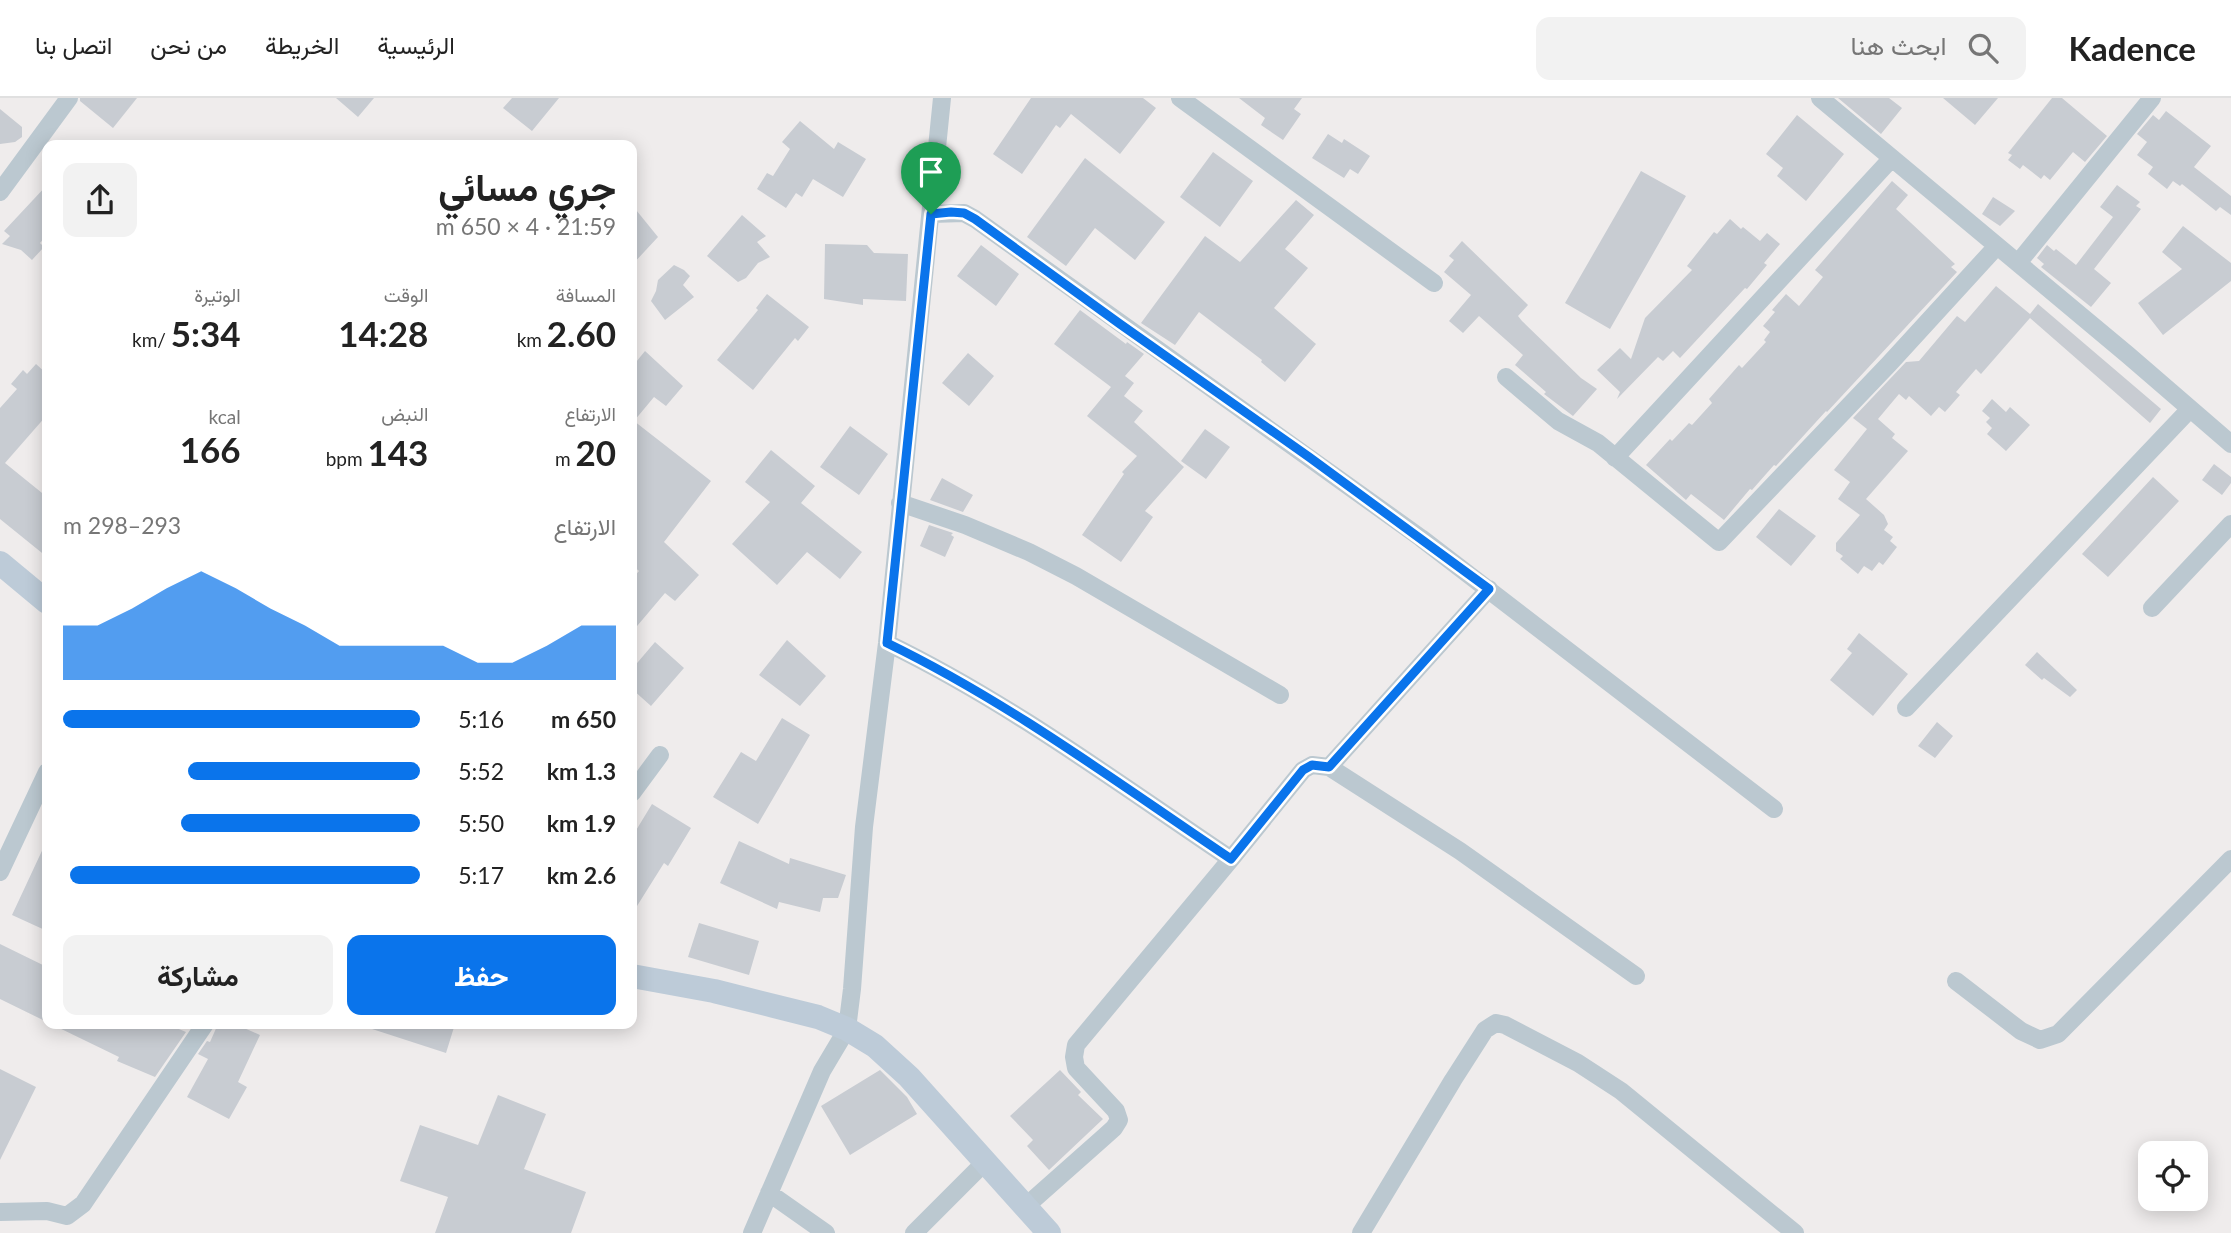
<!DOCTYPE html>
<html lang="ar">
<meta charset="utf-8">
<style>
:root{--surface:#fff;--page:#f2f2f2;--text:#222;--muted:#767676;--line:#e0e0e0;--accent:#0a74eb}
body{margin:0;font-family:Lato,Vazirmatn,sans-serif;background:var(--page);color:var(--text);direction:rtl;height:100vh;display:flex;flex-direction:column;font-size:26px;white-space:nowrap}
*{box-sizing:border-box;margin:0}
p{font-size:23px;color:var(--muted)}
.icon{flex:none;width:38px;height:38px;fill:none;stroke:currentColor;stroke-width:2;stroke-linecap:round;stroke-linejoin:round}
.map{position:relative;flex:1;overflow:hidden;direction:ltr}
.sheet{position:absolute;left:42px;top:42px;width:595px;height:889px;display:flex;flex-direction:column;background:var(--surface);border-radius:14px;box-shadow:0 4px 18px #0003;direction:rtl}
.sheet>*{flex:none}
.buttons{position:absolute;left:2138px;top:1043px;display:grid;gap:14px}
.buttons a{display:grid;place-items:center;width:70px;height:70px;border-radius:14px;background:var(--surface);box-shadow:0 4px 18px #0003;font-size:35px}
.pin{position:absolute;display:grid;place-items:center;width:60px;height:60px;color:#fff;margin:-72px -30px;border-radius:50% 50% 50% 0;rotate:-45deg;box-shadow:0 0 7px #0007}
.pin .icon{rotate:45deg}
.round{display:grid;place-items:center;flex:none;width:74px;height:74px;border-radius:14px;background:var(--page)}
.head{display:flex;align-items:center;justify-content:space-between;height:119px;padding:0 21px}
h1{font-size:38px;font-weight:700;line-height:52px}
.figures{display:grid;grid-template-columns:repeat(3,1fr);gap:10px;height:119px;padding:7px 21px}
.figures div{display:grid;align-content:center}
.figures b{font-size:35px;font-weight:700}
.figures small{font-size:19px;font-weight:400}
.figures p{font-size:19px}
.chart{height:196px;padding:14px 21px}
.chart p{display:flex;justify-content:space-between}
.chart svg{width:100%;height:126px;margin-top:7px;fill:var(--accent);opacity:.7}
.primary-button{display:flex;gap:14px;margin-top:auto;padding:14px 21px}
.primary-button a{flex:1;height:80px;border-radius:14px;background:var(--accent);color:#fff;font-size:28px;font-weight:700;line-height:80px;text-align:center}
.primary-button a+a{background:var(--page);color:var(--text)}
ul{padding:0 21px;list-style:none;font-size:23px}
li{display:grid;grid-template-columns:112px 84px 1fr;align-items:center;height:52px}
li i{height:18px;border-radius:9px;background:var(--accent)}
header{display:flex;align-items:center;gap:42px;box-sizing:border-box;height:98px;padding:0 35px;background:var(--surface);border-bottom:2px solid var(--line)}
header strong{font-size:33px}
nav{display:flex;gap:38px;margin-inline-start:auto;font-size:24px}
.search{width:490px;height:63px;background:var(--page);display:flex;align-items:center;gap:18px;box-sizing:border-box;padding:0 24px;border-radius:14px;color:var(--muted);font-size:26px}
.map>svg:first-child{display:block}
.building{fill:#c8ccd2}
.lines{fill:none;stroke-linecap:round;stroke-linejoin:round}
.street{stroke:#bbc8d0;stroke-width:18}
.secondary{stroke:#bdcbd8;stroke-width:24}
.route-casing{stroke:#fff;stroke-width:14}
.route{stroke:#0a74eb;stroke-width:9}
</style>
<header>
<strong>Kadence</strong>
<div class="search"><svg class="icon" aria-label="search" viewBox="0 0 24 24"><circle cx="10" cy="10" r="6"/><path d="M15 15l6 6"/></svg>ابحث هنا</div>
<nav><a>الرئيسية</a><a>الخريطة</a><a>من نحن</a><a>اتصل بنا</a></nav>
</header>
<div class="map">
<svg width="2231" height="1135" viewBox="0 0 2231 1135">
<rect width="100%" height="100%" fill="#efecec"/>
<path class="building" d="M80,0H137L113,30L80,3Z
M336,0H374L358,19Z
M512,0H559L532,33L503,10Z
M1031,0H1143L1156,10L1120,56L1071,16L1060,30L1056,27L1022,76L993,56Z
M1239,0H1302L1294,11L1301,16L1283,42L1261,27L1265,20Z
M1838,0H1889L1902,10L1881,36Z
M1943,0H1998L1975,27Z
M2052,0H2062L2107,38L2085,64L2073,54L2050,82L2044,77L2041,81L2023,67L2020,71L2008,62L2012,57L2008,55Z
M0,11L22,29V39L15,44L0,46Z
M2166,13L2211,48L2194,69L2231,98V117L2220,109L2216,113L2182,86L2180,88L2173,83L2167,91L2148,76L2153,69L2137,57L2147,44L2137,36L2153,17L2159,22Z
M1797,17L1844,56L1806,103L1777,78L1783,70L1766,56Z
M800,23L834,51L838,44L866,61L843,99L813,81L802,99L796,95L786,110L757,91L767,75L773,78L790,51L782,44Z
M1328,36L1342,45L1344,41L1370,58L1358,76L1350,71L1344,80L1312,60Z
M1213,54L1253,83L1220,129L1180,99Z
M1085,60L1165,124L1135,162L1095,130L1066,168L1027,139Z
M1641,73L1686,98L1610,231L1565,205Z
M1892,83L1908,97L1896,111L1955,166L1951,169L1957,174L1827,314L1826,313L1776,368L1774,367L1752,392L1750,391L1724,422L1691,396L1686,402L1646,367L1670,341L1672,343L1689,325L1692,327L1712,305L1709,301L1739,267L1742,270L1766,244L1764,242L1770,234L1763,228L1775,214L1772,212L1786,196L1799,208L1823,179L1815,172Z
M47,87V137L40,145L44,149L32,162L21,152L2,146L10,138L4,133Z
M2117,87L2140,104L2136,108L2141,111L2094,171L2111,185L2091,209L2041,169L2044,166L2037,160L2047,147L2054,153L2056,151L2076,167L2113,119L2100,109Z
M1993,99L2015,113L2000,128L1982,116Z
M1296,102L1314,117L1285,151L1308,170L1274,210L1316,246L1285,284L1261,264L1262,262L1199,214L1175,247L1141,225L1205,138L1240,164Z
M632,107L658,139L632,167Z
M742,117L766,138L757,144L770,159L758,165L746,180L738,184L707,158Z
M1730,121L1741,131L1743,129L1760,143L1767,135L1780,146L1764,165L1767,167L1747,191L1745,190L1680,260L1673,253L1663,263L1658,259L1617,301L1620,294L1597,272L1620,250L1631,261L1645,220L1692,172L1687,168L1714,134L1717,136Z
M2183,128L2231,165V183L2163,237L2138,205L2182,171L2162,154Z
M1462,143L1528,207L1518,218L1522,223L1581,280L1597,291L1573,318L1544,296L1546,294L1515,267L1523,257L1479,218L1463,235L1449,223L1471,197L1444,174L1454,162L1449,158Z
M825,146L867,147L874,155L908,156L906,203L863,201V207L824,201Z
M981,147L1019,176L996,208L957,178Z
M674,167L684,172L690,178L683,187L694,199L665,222L651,203L656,193L658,182Z
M1996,188L2030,216L2038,206L2161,311L2150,325L2030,220L1981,276L1976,271L1956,294L1960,297L1945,314L1939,309L1931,318L1909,298L1906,302L1899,296L1878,321L1895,336L1892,340L1908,353L1866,401L1884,417L1888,426L1884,432L1893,439L1890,443L1897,449L1883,467L1879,464L1872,473L1864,468L1858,476L1840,461L1843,458L1836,453V445L1860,417L1838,401L1850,384L1834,372L1867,331L1853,320L1906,264L1919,263L1957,218L1965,224Z
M767,196L809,229L798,243L795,240L753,292L717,262L758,212L756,210Z
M1080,212L1126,246L1127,244L1144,256L1125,278L1134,285L1124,298L1143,313L1134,324L1184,369L1145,413L1153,419L1121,464L1082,437L1124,376L1122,374L1137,358L1087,318L1111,289L1054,246Z
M645,253L683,288L666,308L654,299L634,323L711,383L664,444L699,477L675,503L665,495L632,534V481L639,473L632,467V269Z
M968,255L994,278L969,308L942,285Z
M36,266L47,276V317L5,365L47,399V459L0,421V310L17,291L11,286L23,272L27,276Z
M1992,301L2006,314L2010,309L2030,327L2006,353L1987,336L1992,330L1986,324L1990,320L1982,313Z
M850,328L888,356L859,397L820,369Z
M1205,331L1230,349L1206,381L1181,363Z
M771,352L815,388L801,405L862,454L840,481L807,454L777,487L732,446L770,404L745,384Z
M2214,366L2231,379V385L2222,397L2202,382Z
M2153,379L2179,403L2108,479L2082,456Z
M942,380L973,397L963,414L930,402Z
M1779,411L1816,438L1791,468L1756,439Z
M929,427L953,435L951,437L954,439L945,459L920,448Z
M1859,535L1908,576L1873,618L1830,582L1852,555L1847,551Z
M787,542L826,578L800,608L759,577Z
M655,544L684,570L651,608L632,591V571Z
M2037,554L2077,592L2070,599L2044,580L2042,582L2025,567Z
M782,620L810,637L758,726L713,699L741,654L756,663Z
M1937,624L1953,638L1935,660L1918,648Z
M652,706L691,730L668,768L664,765L632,816V739Z
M47,742V833L12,817Z
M739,743L789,766L790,760L846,777L838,800H823L820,814L779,804L777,811L720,785Z
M699,825L759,843L749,877L688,859Z
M0,846L47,869V924L0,901Z
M51,926H167L186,934L155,979L117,963L119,959Z
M218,926H235L260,937L238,984L247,989L229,1021L187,999L208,961L198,956L207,943L210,944Z
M370,926H455L446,955L369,930Z
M0,971L36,989L0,1062Z
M880,972L907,999L917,1016L850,1057L821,1008Z
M1060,972L1081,994L1078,997L1103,1021L1049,1072L1027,1048L1033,1042L1010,1018Z
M498,997L546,1016L524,1071L586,1094L571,1135H435L448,1099L400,1083L420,1027L478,1047Z"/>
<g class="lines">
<path class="street" d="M1180,0L1434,185
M1820,0L2128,257L2231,346
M0,94L69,0
M931,116L964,115L975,121L1421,440L1774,711
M2018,165L2152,0
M1506,279L1558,323L1598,345L1719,444L1889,266L1997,148
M1615,360L1892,60
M900,405L965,427L1029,454L1076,478L1280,597
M2152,510L2231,426
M887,545C1009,604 1119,686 1231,761L1303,672L1312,667L1329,669L1489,491
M1906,610L2190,311
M1329,669L1460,753L1636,878
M632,695L660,657
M0,774L47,674
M1956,883L2021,933L2040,942L2058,936L2231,761
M769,1095L826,1135
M1025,1109L1104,1039L1114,1030L1119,1022L1116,1013L1076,970L1074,959L1076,947L1231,761
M0,1114L47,1113L67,1118L83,1106L205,926
M752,1135L822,973L847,931L852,891L864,729L887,545L942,0
M914,1135L985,1064
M1361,1135L1453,982L1485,932L1496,925L1505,927L1578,965L1621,993L1795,1135"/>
<path class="secondary" d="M0,465L47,504
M632,878L714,893L818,919L847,931L875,948L909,979L1049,1135"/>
</g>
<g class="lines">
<defs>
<path id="route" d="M951,114L964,115L975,121L1120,226L1309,359L1489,491L1329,669L1312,667L1303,672L1231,761C1119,686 1009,604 887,545L931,116Z"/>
</defs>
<use href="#route" class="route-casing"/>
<use href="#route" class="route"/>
</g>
</svg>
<div class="buttons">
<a><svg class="icon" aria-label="locate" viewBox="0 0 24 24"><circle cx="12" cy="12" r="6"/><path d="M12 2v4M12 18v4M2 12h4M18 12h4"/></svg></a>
</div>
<div class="pin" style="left:931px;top:116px;background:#1e9e55"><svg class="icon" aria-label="arrive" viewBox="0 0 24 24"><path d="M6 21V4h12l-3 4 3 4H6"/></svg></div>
<section class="sheet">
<div class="head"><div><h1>جري مسائي</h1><p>21:59 · 4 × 650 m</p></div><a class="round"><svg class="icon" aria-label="share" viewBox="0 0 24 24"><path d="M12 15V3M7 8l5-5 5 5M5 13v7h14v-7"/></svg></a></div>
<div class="figures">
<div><p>المسافة</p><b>2.60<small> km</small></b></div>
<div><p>الوقت</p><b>14:28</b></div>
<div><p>الوتيرة</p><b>5:34<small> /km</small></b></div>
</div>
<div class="figures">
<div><p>الارتفاع</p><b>20<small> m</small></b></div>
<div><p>النبض</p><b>143<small> bpm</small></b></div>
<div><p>kcal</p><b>166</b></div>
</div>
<div class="chart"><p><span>الارتفاع</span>293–298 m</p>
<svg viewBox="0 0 160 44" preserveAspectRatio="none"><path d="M0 44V25L10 25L20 19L30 12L40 6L50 12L60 19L70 25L80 32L90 32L100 32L110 32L120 38L130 38L140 32L150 25L160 25V44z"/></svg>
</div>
<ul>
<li><b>650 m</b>5:16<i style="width:100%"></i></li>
<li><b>1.3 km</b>5:52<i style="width:65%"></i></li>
<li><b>1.9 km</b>5:50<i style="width:67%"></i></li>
<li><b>2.6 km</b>5:17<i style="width:98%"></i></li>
</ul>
<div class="primary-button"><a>حفظ</a><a>مشاركة</a></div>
</section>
</div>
